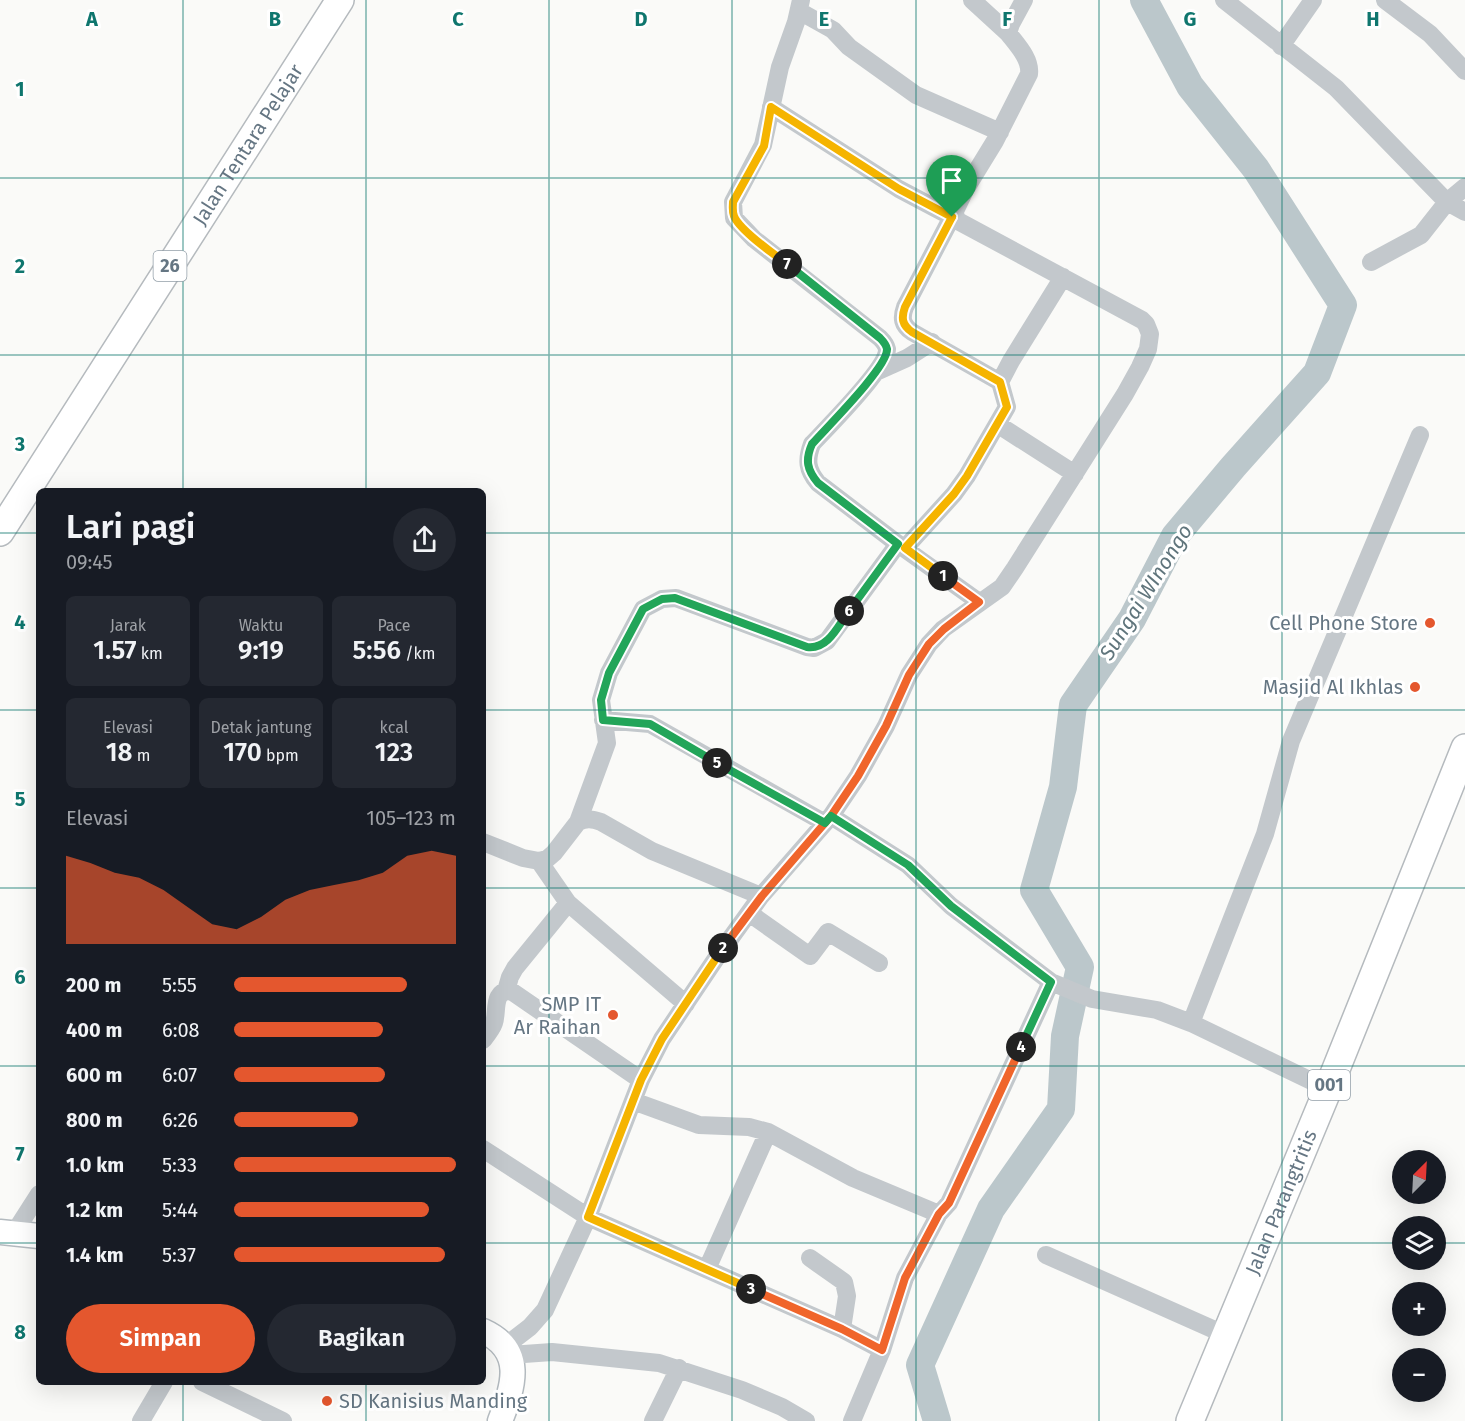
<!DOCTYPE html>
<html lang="id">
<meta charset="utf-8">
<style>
:root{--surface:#171b24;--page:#242831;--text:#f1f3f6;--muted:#9ea1a6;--accent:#e4572e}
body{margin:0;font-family:"Fira Sans",sans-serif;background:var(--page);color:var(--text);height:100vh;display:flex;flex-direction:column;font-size:22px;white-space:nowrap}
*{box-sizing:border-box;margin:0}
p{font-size:20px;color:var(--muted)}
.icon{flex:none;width:33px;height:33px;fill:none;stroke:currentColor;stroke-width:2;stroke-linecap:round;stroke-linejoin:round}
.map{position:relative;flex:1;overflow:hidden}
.panel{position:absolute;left:36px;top:488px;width:450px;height:897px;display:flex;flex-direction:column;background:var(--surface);border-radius:9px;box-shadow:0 6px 24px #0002}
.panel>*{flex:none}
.needle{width:39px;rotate:24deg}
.buttons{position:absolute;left:1392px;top:1150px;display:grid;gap:12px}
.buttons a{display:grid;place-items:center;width:54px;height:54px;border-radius:50%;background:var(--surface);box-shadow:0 6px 24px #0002;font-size:30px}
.pin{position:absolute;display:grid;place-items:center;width:51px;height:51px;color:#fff;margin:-62px -26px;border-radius:50% 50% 50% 0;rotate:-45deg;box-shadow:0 0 6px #0007}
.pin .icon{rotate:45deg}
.km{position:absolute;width:30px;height:30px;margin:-15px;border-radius:50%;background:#222;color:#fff;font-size:16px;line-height:30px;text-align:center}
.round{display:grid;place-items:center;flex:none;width:63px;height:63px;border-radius:32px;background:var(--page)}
.summary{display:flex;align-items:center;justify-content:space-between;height:102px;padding:0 30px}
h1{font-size:33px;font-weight:600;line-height:45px}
.stats{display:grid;grid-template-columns:repeat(3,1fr);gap:9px;height:102px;padding:6px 30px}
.stats div{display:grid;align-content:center;border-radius:9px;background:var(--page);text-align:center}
.stats b{font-size:26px;font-weight:600}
.stats small{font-size:16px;font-weight:400}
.stats p{font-size:16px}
.chart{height:168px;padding:12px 30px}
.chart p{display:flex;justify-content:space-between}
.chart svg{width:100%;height:108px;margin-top:6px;fill:var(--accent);opacity:.7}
.primary-button{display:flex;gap:12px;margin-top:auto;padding:12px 30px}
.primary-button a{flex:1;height:69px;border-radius:36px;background:var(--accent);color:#fff;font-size:24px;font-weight:600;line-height:69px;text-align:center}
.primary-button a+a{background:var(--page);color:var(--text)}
ul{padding:0 30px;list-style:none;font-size:20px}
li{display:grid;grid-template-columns:96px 72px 1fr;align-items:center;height:45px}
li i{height:15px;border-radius:8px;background:var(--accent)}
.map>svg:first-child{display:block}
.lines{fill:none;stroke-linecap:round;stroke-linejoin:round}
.river{stroke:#bbc7cb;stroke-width:28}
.secondary-casing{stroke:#b3babf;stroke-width:27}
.primary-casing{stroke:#b5babe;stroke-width:30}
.minor{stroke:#c3c8cc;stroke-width:18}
.secondary{stroke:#fff;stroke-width:24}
.primary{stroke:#fff;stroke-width:27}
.split-1-casing{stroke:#fff;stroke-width:12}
.split-2-casing{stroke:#fff;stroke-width:12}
.split-3-casing{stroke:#fff;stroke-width:12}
.split-4-casing{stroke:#fff;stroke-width:12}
.split-5-casing{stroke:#fff;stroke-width:12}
.split-6-casing{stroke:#fff;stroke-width:12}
.split-7-casing{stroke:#fff;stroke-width:12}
.split-8-casing{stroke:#fff;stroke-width:12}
.split-1{stroke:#f5b400;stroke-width:8}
.split-2{stroke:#f0652b;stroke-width:8}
.split-3{stroke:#f5b400;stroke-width:8}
.split-4{stroke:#f0652b;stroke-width:8}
.split-5{stroke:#22a559;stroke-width:8}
.split-6{stroke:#22a559;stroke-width:8}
.split-7{stroke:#22a559;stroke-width:8}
.split-8{stroke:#f5b400;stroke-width:8}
.grid{fill:none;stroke:#0f766e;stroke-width:1.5;stroke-opacity:0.55}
.poi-dot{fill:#e4572e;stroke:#fff;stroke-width:2}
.labels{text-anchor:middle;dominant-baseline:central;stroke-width:6;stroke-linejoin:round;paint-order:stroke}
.shield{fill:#fff;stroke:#939fa8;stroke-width:1.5}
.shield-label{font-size:18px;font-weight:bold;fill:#657683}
.street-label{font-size:20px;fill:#657683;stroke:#fff}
.poi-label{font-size:20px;fill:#657683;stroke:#fff;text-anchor:end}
.water-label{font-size:21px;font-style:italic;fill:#60757c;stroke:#fff}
.grid-label{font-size:20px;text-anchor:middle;font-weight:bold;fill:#0f766e;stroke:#fff;stroke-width:6;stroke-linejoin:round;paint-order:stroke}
</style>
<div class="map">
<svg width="1465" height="1421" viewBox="0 0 1465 1421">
<rect width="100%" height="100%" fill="#fafaf8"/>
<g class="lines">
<path class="river" d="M937,1421L920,1365L991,1209L1061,1109L1065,1036L1080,967L1034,890L1063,787L1073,705L1132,619L1175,536L1233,467L1317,373L1343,305L1256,169L1190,86L1144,0"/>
<defs>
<path id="secondary" d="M0,1232L39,1236
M483,1331C525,1350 514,1386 500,1421"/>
<g id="primary">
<path id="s1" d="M0,532L340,0"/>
<path id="s2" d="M1190,1421L1328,1089L1465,748"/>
</g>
</defs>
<use href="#secondary" class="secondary-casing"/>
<use href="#primary" class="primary-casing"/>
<path class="minor" d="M801,0L796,22L780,67L763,145L733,202L734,218L754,239L880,338C883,341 886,344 887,349C888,367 826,429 812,444C806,460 807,470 818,483L898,544L979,602
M972,0L1008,33
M1224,0L1336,88L1447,202L1465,212
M1385,0L1430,34L1465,71
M799,11L833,30L849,47L916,95L1000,132
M1281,46L1313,0
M771,107L899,189L952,217
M1371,262L1421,235L1447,202L1465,187
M878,371L907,358L932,342
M1000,382L1011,361L1063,277
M997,424L1075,474
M905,548L954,494L967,476L1007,407L1000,382L912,332C902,325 901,318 905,307L954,213
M603,720L650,724L825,823
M831,816L908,865L951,906L1051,982L1092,999L1157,1010L1191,1023L1328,1089
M578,822C587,818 592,819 601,822L652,851L761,896
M483,842L523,858L539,861L547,859L554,853L578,822L607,743L601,700L609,673L643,609L662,599L676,598L807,647L814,648L827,641L898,544
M568,903L686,1004
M749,913L810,956L828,932L879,963
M506,991L510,977L515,968L568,903L539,861
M1191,1023L1265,834L1291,741L1420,435
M483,1040C487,1035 492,1029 494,1023C498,1011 492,990 511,991L641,1080
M633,1101L699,1125L749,1127L768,1132L853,1178L939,1214
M483,1149L588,1217L842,1329L882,1350
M14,1233L39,1194
M1046,1255L1226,1335
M810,1258L844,1282L847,1296L842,1329
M707,1269L768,1132
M504,1347L530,1327L545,1310L588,1217L641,1080L662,1039L717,957L761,896L831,816L858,776L886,726L909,675L929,644L943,629L1002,587L1015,568L1125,394L1140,367L1148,349L1150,334L1146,324L1142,320L958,221L954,213L965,190L995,141L1029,74C1031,59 1017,45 1008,33L1011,24L1024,0
M510,1355L552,1352L659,1363L742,1390L782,1407L806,1421
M202,1382L283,1421
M141,1421L164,1382
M653,1421L679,1368
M852,1421L882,1350L905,1278L939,1214L949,1203L1051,982"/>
<use href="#secondary" class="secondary"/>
<use href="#primary" class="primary"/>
</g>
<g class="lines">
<defs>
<path id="split-1" d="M943,576L905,548L954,494L967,476L1007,407L1000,382L912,332C902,325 901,318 905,307L952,217"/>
<path id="split-2" d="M723,948L762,896L831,816L858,776L886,726L909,675L929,644L944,629L979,602L943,576"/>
<path id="split-3" d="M723,948L662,1039L641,1080L588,1217L751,1289"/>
<path id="split-4" d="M751,1289L842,1329L882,1350L905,1278L939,1214L949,1203L1021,1047"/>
<path id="split-5" d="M717,763L825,823L831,816L908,865L951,906L1051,982L1021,1047"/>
<path id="split-6" d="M717,763L650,724L603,720L601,700L609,673L643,609L662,599L675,598L807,647C828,650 838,626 849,611"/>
<path id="split-7" d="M787,264L880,338C883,341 886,344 887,349C888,367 826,428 812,444C805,460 807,470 818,483L898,544L849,611"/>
<path id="split-8" d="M787,264C774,254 739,230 734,216C732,211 733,206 733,202L764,146L771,107L899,189L952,217"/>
</defs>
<use href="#split-1" class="split-1-casing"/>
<use href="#split-2" class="split-2-casing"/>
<use href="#split-3" class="split-3-casing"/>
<use href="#split-4" class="split-4-casing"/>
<use href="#split-5" class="split-5-casing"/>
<use href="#split-6" class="split-6-casing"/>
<use href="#split-7" class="split-7-casing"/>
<use href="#split-8" class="split-8-casing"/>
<use href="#split-1" class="split-1"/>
<use href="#split-2" class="split-2"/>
<use href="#split-3" class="split-3"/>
<use href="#split-4" class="split-4"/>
<use href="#split-5" class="split-5"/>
<use href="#split-6" class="split-6"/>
<use href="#split-7" class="split-7"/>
<use href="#split-8" class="split-8"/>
</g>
<path class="grid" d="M183,0V490M366,0V490M549,0V1421M732,0V1421M916,0V1421M1099,0V1421M1282,0V1421M0,178H1465M0,355H1465M0,533H39M483,533H1465M0,710H39M483,710H1465M0,888H39M483,888H1465M0,1066H39M483,1066H1465M0,1243H39M483,1243H1402M1436,1243H1465M183,1382V1421M366,1382V1421"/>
<g class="poi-dot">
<circle cx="1430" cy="623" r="6"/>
<circle cx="1415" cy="687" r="6"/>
<circle cx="613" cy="1015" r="6"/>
<circle cx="327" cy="1401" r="6"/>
</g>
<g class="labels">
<g class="shield">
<rect x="153.5" y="251" width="33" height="30" rx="4.5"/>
<rect x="1308" y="1070" width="42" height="30" rx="4.5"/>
</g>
<g class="shield-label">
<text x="170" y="266">26</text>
<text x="1329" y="1085">001</text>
</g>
<g class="street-label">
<text stroke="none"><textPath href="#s1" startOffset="460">Jalan Tentara Pelajar</textPath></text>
<text stroke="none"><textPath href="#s2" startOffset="237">Jalan Parangtritis</textPath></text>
</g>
<g class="poi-label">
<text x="1418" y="623">Cell Phone Store</text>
<text x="1403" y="687">Masjid Al Ikhlas</text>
<text x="601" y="1004">SMP IT<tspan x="601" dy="23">Ar Raihan</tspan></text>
<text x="339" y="1401" text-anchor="start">SD Kanisius Manding</text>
</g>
<g class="water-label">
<text transform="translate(1146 592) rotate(-58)">Sungai WInongo</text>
</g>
</g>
<g class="grid-label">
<text x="92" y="26">A</text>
<text x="275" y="26">B</text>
<text x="458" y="26">C</text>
<text x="641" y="26">D</text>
<text x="824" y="26">E</text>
<text x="1007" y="26">F</text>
<text x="1190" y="26">G</text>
<text x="1373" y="26">H</text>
<text x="20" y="96">1</text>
<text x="20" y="273">2</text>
<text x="20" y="451">3</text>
<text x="20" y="629">4</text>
<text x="20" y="806">5</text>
<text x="20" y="984">6</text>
<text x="20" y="1161">7</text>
<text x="20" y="1339">8</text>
</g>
</svg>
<div class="buttons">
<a><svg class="needle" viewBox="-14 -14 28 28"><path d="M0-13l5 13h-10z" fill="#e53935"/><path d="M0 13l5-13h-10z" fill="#9ea1a6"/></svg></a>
<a><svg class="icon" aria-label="layers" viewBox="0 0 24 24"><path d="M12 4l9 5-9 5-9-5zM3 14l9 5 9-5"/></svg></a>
<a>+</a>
<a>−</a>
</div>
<div class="pin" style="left:952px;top:217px;background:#1e9e55"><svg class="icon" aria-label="arrive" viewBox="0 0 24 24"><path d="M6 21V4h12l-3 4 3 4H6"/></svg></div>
<b class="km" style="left:943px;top:576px">1</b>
<b class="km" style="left:723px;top:948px">2</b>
<b class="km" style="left:751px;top:1289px">3</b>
<b class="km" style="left:1021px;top:1047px">4</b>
<b class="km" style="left:717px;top:763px">5</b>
<b class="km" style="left:849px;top:611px">6</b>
<b class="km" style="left:787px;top:264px">7</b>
<section class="panel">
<div class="summary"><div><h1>Lari pagi</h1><p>09:45</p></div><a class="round"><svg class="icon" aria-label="share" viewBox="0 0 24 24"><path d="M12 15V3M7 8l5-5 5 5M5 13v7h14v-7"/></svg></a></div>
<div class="stats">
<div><p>Jarak</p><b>1.57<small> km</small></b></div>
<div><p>Waktu</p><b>9:19</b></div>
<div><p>Pace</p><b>5:56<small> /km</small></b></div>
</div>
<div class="stats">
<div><p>Elevasi</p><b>18<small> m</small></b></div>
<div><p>Detak jantung</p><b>170<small> bpm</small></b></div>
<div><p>kcal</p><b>123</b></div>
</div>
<div class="chart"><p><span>Elevasi</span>105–123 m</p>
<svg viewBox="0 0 160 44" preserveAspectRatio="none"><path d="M0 44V8L10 11L20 15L30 17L40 22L50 29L60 36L70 38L80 33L90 26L100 22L110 20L120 18L130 15L140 8L150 6L160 8V44z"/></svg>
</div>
<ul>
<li><b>200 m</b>5:55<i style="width:78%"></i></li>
<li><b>400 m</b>6:08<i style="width:67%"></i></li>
<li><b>600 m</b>6:07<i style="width:68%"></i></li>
<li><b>800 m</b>6:26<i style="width:56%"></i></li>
<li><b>1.0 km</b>5:33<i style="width:100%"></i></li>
<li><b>1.2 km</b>5:44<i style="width:88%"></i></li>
<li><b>1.4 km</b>5:37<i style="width:95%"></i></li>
</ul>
<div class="primary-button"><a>Simpan</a><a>Bagikan</a></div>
</section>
</div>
